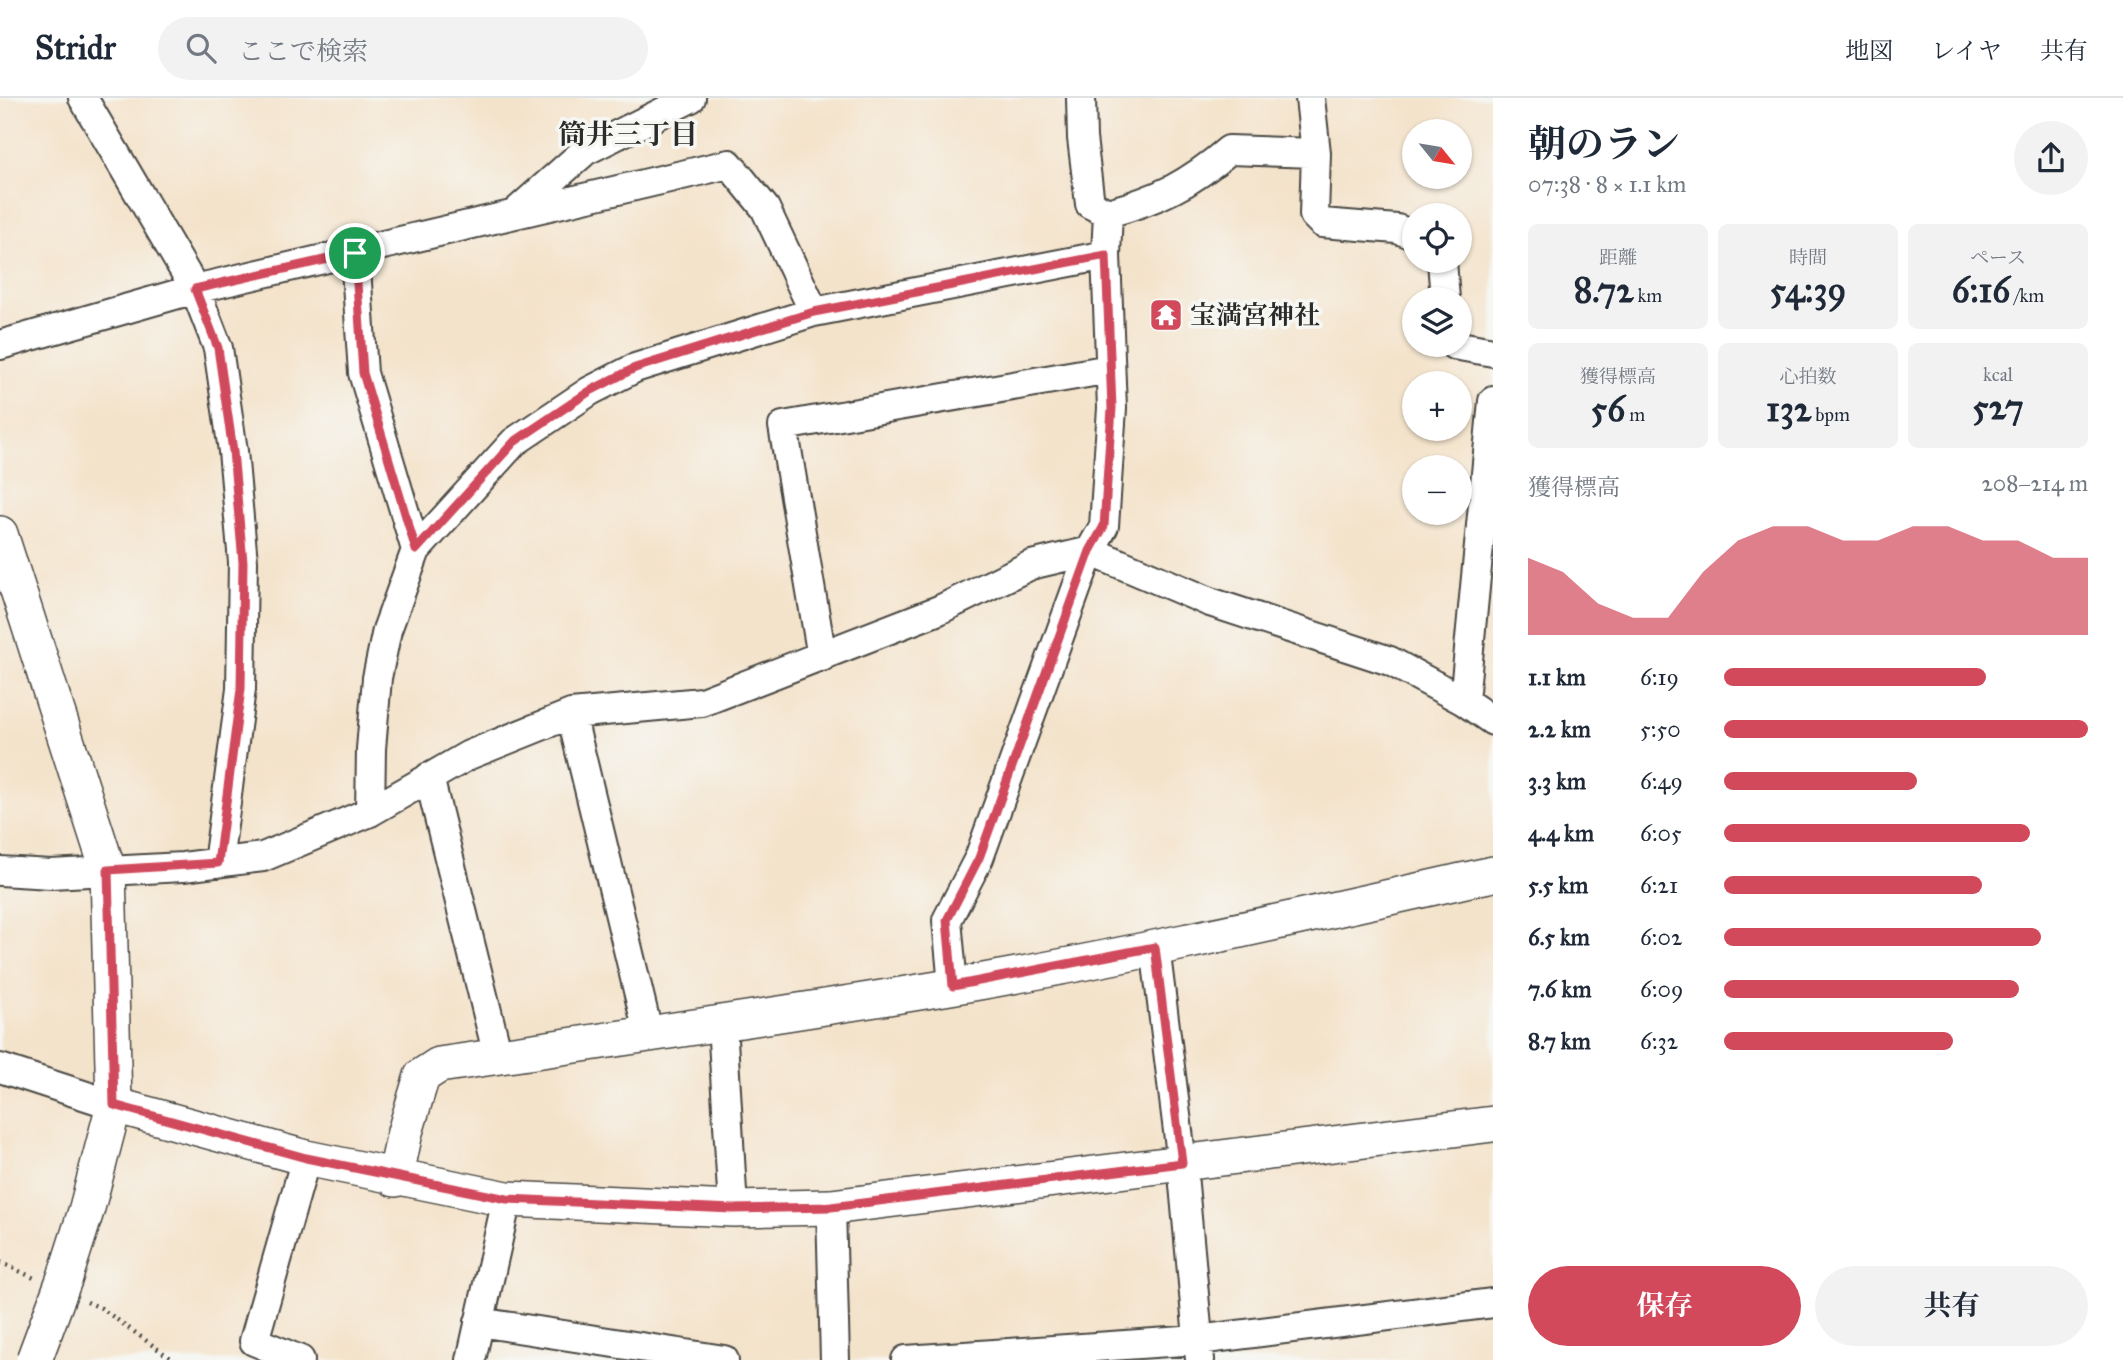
<!DOCTYPE html>
<html lang="ja">
<meta charset="utf-8">
<style>
:root{--surface:#fff;--page:#f2f2f3;--text:#1f2937;--muted:#747a83;--line:#e0e1e3;--accent:#d1495b}
body{margin:0;font-family:"IM FELL Great Primer","Noto Serif JP",serif;background:var(--page);color:var(--text);height:100vh;display:flex;flex-direction:column;font-size:26px;white-space:nowrap}
*{box-sizing:border-box;margin:0}
p{font-size:23px;color:var(--muted)}
.icon{flex:none;width:38px;height:38px;fill:none;stroke:currentColor;stroke-width:2;stroke-linecap:round;stroke-linejoin:round}
.map{position:relative;flex:1;overflow:hidden}
.drawer{display:flex;flex-direction:column;background:var(--surface);width:630px}
.drawer>*{flex:none}
.needle{width:46px;rotate:120deg}
.buttons{position:absolute;left:1402px;top:21px;display:grid;gap:14px}
.buttons a{display:grid;place-items:center;width:70px;height:70px;border-radius:50%;background:var(--surface);box-shadow:0 2px 5px #0004;font-size:35px}
.pin{position:absolute;display:grid;place-items:center;width:60px;height:60px;color:#fff;margin:-30px;border:4px solid #fff;border-radius:50%;box-shadow:0 2px 7px #0007}
.round{display:grid;place-items:center;flex:none;width:74px;height:74px;border-radius:37px;background:var(--page)}
.summary{display:flex;align-items:center;justify-content:space-between;height:119px;padding:0 35px}
h1{font-size:38px;font-weight:700;line-height:52px}
.figures{display:grid;grid-template-columns:repeat(3,1fr);gap:10px;height:119px;padding:7px 35px}
.figures div{display:grid;align-content:center;border-radius:10px;background:var(--page);text-align:center}
.figures b{font-size:35px;font-weight:700}
.figures small{font-size:19px;font-weight:400}
.figures p{font-size:19px}
.chart{height:196px;padding:14px 35px}
.chart p{display:flex;justify-content:space-between}
.chart svg{width:100%;height:126px;margin-top:7px;fill:var(--accent);opacity:.7}
.button{display:flex;gap:14px;margin-top:auto;padding:14px 35px}
.button a{flex:1;height:80px;border-radius:42px;background:var(--accent);color:#fff;font-size:28px;font-weight:700;line-height:80px;text-align:center}
.button a+a{background:var(--page);color:var(--text)}
ul{padding:0 35px;list-style:none;font-size:23px}
li{display:grid;grid-template-columns:112px 84px 1fr;align-items:center;height:52px}
li i{height:18px;border-radius:9px;background:var(--accent)}
header{display:flex;align-items:center;gap:42px;box-sizing:border-box;height:98px;padding:0 35px;background:var(--surface);border-bottom:2px solid var(--line)}
header strong{font-size:33px}
nav{display:flex;gap:38px;margin-inline-start:auto;font-size:24px}
.search{width:490px;height:63px;background:var(--page);display:flex;align-items:center;gap:18px;box-sizing:border-box;padding:0 24px;border-radius:38px;color:var(--muted);font-size:26px}
main{display:flex;flex:1;min-height:0}
.map>svg:first-child{display:block}
.lines{fill:none;stroke-linecap:round;stroke-linejoin:round}
.minor-casing{stroke:#494743;stroke-width:32}
.tertiary-casing{stroke:#494743;stroke-width:38}
.path{stroke:#494743;stroke-width:4.5;stroke-dasharray:2 5;stroke-linecap:butt}
.minor{stroke:#fff;stroke-width:28}
.tertiary{stroke:#fff;stroke-width:35}
.tertiary-bridge-casing{stroke:#494743;stroke-width:38;stroke-linecap:butt}
.tertiary-bridge{stroke:#fff;stroke-width:35}
.route-casing{stroke:#fff;stroke-width:14}
.route{stroke:#d1495b;stroke-width:9}
.labels{text-anchor:middle;dominant-baseline:central;stroke-width:7;stroke-linejoin:round;paint-order:stroke}
.poi-label{font-size:26px;font-weight:bold;fill:#2b2b2b;stroke:#f6f6f2;text-anchor:start}
.neighbourhood-label{font-size:28px;font-weight:bold;fill:#2b2b2b;stroke:#f6f6f2}
</style>
<header>
<strong>Stridr</strong>
<div class="search"><svg class="icon" aria-label="search" viewBox="0 0 24 24"><circle cx="10" cy="10" r="6"/><path d="M15 15l6 6"/></svg>ここで検索</div>
<nav><a>地図</a><a>レイヤ</a><a>共有</a></nav>
</header>
<main>
<div class="map">
<svg width="1493" height="1262" viewBox="0 0 1493 1262">
<rect width="100%" height="100%" fill="#f6f6f2"/>
<filter id="ink" filterUnits="userSpaceOnUse"><feTurbulence type="fractalNoise" baseFrequency=".0143" numOctaves="2"/><feDisplacementMap in="SourceGraphic" scale="14" xChannelSelector="R" yChannelSelector="G"/><feConvolveMatrix kernelMatrix="1 2 1 2 8 2 1 2 1" color-interpolation-filters="sRGB"/></filter>
<filter id="wash" filterUnits="userSpaceOnUse"><feTurbulence type="fractalNoise" baseFrequency=".00686" numOctaves="4" result="noise"/><feDisplacementMap in="SourceGraphic" scale="28" xChannelSelector="R" yChannelSelector="G"/><feGaussianBlur stdDeviation="1.57" result="paint"/><feColorMatrix in="noise" values="0 0 0 0 0 0 0 0 0 0 0 0 0 0 0 0 0 1.4 0 .05"/><feComposite in="paint" operator="in"/></filter>
<g filter="url(#wash)">
<rect width="100%" height="100%" fill="#f4e3cb"/>
</g>
<g filter="url(#ink)">
<g class="lines">
<defs>
<path id="minor" d="M83,0L195,191L218,250L233,353L243,464L241,591L218,765
M1081,0L1082,40L1090,106L1108,115C1159,101 1188,87 1229,52L1316,55
M1310,0L1316,55L1314,117L1322,125L1397,131L1414,137
M514,116L585,53L691,0
M355,155L363,275L416,452
M1442,163L1445,201
M0,247L195,191L729,66L765,110L814,214
M1454,247L1493,254
M822,559L783,328L1110,271
M1464,603L1493,303
M571,616L649,938
M429,679L498,958
M370,714L371,651L377,580L387,532L416,452L514,344L590,293L635,270L814,214L1106,157
M0,773L51,776L183,769L263,759L370,714L469,657L571,616L702,604L939,512L1031,467L1090,453L1210,504L1390,563L1464,603L1493,623
M1155,849L1182,1065L1200,1262
M953,888L947,822L979,760L1090,453L1104,428L1112,310L1106,157L1108,115
M722,925L733,1111
M0,970L114,1007
M831,1109L835,1262
M479,1224L724,1262
M300,1262L254,1243L306,1060
M471,1262L507,1101
M906,1262L1198,1242L1493,1205"/>
<path id="tertiary" d="M0,436L108,772L114,1007L87,1110L65,1179
M114,1007L306,1060L507,1101L733,1111L831,1109L1493,1026
M395,1081L405,1034L422,978L439,967C610,942 780,917 950,889C1132,858 1313,816 1493,776"/>
</defs>
<use href="#minor" class="minor-casing"/>
<use href="#tertiary" class="tertiary-casing"/>
<path class="path" d="M0,1164L34,1180
M87,1204L101,1210L173,1262"/>
<use href="#minor" class="minor"/>
<use href="#tertiary" class="tertiary"/>
<defs>
<path id="tertiary-bridge" d="M34,1262L65,1179"/>
</defs>
<use href="#tertiary-bridge" class="tertiary-bridge-casing"/>
<use href="#tertiary-bridge" class="tertiary-bridge"/>
</g>
</g>
<g class="lines" filter="url(#ink)">
<defs>
<path id="route" d="M355,155L363,275L416,452L514,344L590,293L635,270L814,214L1106,157L1112,310L1104,428L1090,453L979,760L947,822L953,888L1155,849L1182,1065L831,1109L733,1111L507,1101L306,1060L114,1007L108,772L218,765L241,591L243,464L233,353L218,250L195,191Z"/>
</defs>
<use href="#route" class="route-casing"/>
<use href="#route" class="route"/>
</g>
<defs>
<symbol id="temple-square" viewBox="-11 -11 22 22"><rect x="-9" y="-9" width="18" height="18" rx="4" fill="#d1495b" stroke="#f6f6f2"/><path d="M0-6L5-2H3V0L6.5 2.5H4V6H1.5V3h-3V6H-4V2.5H-6.5L-3 0V-2H-5Z" fill="#fff"/></symbol>
</defs>
<g fill-rule="evenodd">
<use href="#temple-square" x="1147" y="198" width="38" height="38"/>
</g>
<g class="labels">
<g class="poi-label">
<text x="1190" y="217">宝満宮神社</text>
</g>
<g class="neighbourhood-label">
<text x="628" y="36">筒井三丁目</text>
</g>
</g>
</svg>
<div class="buttons">
<a><svg class="needle" viewBox="-14 -14 28 28"><path d="M0-13l5 13h-10z" fill="#e53935"/><path d="M0 13l5-13h-10z" fill="#747a83"/></svg></a>
<a><svg class="icon" aria-label="locate" viewBox="0 0 24 24"><circle cx="12" cy="12" r="6"/><path d="M12 2v4M12 18v4M2 12h4M18 12h4"/></svg></a>
<a><svg class="icon" aria-label="layers" viewBox="0 0 24 24"><path d="M12 4l9 5-9 5-9-5zM3 14l9 5 9-5"/></svg></a>
<a>+</a>
<a>−</a>
</div>
<div class="pin" style="left:355px;top:155px;background:#1e9e55"><svg class="icon" aria-label="arrive" viewBox="0 0 24 24"><path d="M6 21V4h12l-3 4 3 4H6"/></svg></div>
</div>
<section class="drawer">
<div class="summary"><div><h1>朝のラン</h1><p>07:38 · 8 × 1.1 km</p></div><a class="round"><svg class="icon" aria-label="share" viewBox="0 0 24 24"><path d="M12 15V3M7 8l5-5 5 5M5 13v7h14v-7"/></svg></a></div>
<div class="figures">
<div><p>距離</p><b>8.72<small> km</small></b></div>
<div><p>時間</p><b>54:39</b></div>
<div><p>ペース</p><b>6:16<small> /km</small></b></div>
</div>
<div class="figures">
<div><p>獲得標高</p><b>56<small> m</small></b></div>
<div><p>心拍数</p><b>132<small> bpm</small></b></div>
<div><p>kcal</p><b>527</b></div>
</div>
<div class="chart"><p><span>獲得標高</span>208–214 m</p>
<svg viewBox="0 0 160 44" preserveAspectRatio="none"><path d="M0 44V17L10 22L20 33L30 38L40 38L50 22L60 11L70 6L80 6L90 11L100 11L110 6L120 6L130 11L140 11L150 17L160 17V44z"/></svg>
</div>
<ul>
<li><b>1.1 km</b>6:19<i style="width:72%"></i></li>
<li><b>2.2 km</b>5:50<i style="width:100%"></i></li>
<li><b>3.3 km</b>6:49<i style="width:53%"></i></li>
<li><b>4.4 km</b>6:05<i style="width:84%"></i></li>
<li><b>5.5 km</b>6:21<i style="width:71%"></i></li>
<li><b>6.5 km</b>6:02<i style="width:87%"></i></li>
<li><b>7.6 km</b>6:09<i style="width:81%"></i></li>
<li><b>8.7 km</b>6:32<i style="width:63%"></i></li>
</ul>
<div class="button"><a>保存</a><a>共有</a></div>
</section>
</main>
